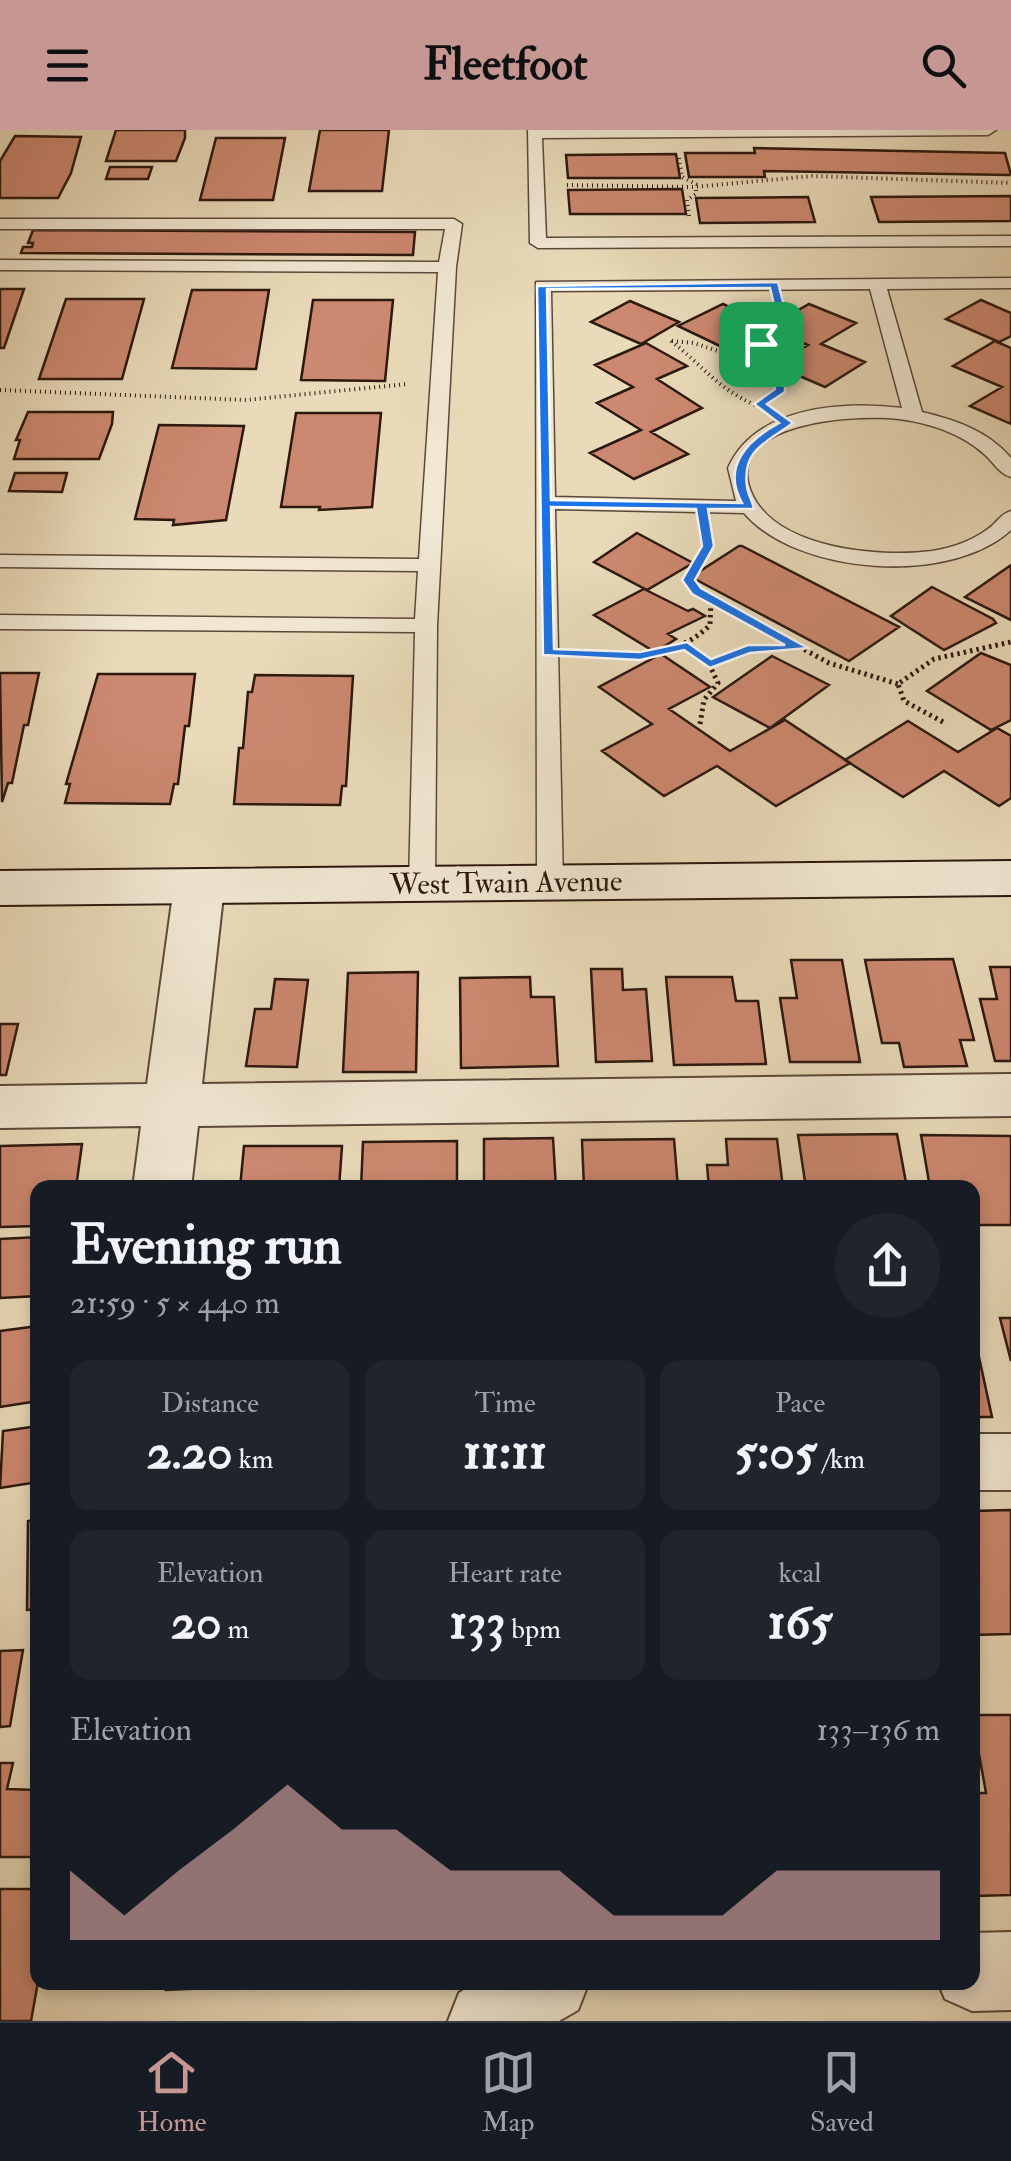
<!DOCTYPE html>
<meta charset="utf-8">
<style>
:root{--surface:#171b24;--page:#20242c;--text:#f1f3f6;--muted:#9ea1a6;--line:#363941;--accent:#c59692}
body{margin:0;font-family:"IM FELL Double Pica",serif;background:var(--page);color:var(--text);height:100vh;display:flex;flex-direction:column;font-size:38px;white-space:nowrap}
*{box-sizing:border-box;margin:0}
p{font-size:32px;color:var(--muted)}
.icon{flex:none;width:55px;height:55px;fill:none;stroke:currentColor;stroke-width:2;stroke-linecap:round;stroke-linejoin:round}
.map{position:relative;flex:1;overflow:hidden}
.details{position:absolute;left:30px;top:1050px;width:950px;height:810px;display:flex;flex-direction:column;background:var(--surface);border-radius:20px;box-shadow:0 5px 15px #0003}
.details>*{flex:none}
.pin{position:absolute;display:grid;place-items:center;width:85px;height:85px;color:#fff;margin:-42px;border-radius:20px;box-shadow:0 5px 15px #0006}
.round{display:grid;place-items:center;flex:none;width:105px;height:105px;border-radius:52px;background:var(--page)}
.summary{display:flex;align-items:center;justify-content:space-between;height:170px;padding:0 40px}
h1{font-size:55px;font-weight:700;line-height:75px}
.stats{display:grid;grid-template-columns:repeat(3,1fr);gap:15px;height:170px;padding:10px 40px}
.stats div{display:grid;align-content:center;border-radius:20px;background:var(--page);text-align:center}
.stats b{font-size:50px;font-weight:700}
.stats small{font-size:28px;font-weight:400}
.stats p{font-size:28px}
.chart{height:280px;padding:20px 40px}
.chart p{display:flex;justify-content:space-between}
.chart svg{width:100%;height:180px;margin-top:10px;fill:var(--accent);opacity:.7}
header{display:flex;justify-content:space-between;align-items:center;height:130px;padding:0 40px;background:var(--accent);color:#111;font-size:45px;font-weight:700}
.dock{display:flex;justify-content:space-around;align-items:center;height:140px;border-top:2px solid var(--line);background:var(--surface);font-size:28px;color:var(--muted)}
.dock a{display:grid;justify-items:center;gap:5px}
.dock .on{color:var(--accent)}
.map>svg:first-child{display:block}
.building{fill:#cc8870;stroke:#2c180f;stroke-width:2.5}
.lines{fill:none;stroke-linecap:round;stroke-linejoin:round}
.service-casing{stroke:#5b483a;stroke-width:3}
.minor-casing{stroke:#5b483a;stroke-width:4}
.secondary-casing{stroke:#2c180f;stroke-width:4}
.path-far1{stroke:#2c180f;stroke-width:4;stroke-dasharray:1 4;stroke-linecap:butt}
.path{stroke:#2c180f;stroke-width:5;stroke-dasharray:2.5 4;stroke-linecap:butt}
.service{fill:#f1e7d2;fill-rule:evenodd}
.minor{fill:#f1e7d2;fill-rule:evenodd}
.secondary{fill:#f1e7d2;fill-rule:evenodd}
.route{fill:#1a73e8;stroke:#fff;stroke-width:2.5;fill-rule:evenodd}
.labels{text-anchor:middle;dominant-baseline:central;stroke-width:8;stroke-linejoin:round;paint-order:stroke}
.street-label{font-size:30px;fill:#2c180f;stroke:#f1e7d2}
</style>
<header><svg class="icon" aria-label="menu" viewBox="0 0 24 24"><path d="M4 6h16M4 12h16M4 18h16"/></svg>Fleetfoot<svg class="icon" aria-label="search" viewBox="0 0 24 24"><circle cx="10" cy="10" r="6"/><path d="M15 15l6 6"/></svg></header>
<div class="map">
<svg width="1011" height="1891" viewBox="0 0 1011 1891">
<rect width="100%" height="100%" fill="#e9dab9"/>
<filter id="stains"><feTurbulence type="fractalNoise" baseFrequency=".002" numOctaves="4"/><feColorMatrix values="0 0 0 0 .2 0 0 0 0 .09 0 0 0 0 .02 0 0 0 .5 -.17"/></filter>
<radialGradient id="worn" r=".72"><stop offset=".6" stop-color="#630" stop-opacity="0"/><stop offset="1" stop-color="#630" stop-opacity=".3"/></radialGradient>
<path class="building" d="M116,0H185V8L176,31H106Z
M320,0H389L382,61H309Z
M15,6L81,7L71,43L58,68H0V31Z
M216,8H285L273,70H200Z
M754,18L1005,23L1011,45L764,41L765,47H689L685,23H755Z
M676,24L680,48H568L566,25Z
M110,37H152L148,49H106Z
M682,59L686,84H570L568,60Z
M1011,66V91L879,92L871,67Z
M808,67L815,92L700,93L696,68Z
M33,100L415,102L413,125L21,123L23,117H32L33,113H28Z
M0,159H24L4,218H0Z
M192,160H269L256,239L172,238Z
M66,169H144L122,249H39Z
M313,170H393L385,251L301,250Z
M981,170L1011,183V206L999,212L946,189Z
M630,171L679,192L641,214L591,192Z
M723,174L767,195L722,217L678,196Z
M809,174L856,193L821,214L865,232L825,257L774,235L808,215L767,198Z
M995,211L1011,218V294L970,276L1002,257L953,236Z
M646,213L687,236L657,249L702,278L651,302L688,324L634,349L590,323L641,300L597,273L633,257L595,235Z
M28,282H113L112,294L99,329H14L20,310H16Z
M296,283H381L372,377L319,380L320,377H281Z
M159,295L244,296L226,390L173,395L174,390L135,389Z
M15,343H67L62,362L9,361Z
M637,403L693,433L647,460L594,432Z
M739,416H742L899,497L849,531L691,447Z
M1011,435V490L965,467Z
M932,457L993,489L996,493L944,520L891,486Z
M644,459L688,481L693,479L705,486L668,504L676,509L655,522L594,485Z
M981,523L1011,535V590L991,600L927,561Z
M661,524L710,557L669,579L730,621L785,590L850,633L776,676L717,636L664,666L602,621L652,594L599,557Z
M772,526L829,555L770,598L713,567Z
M0,543H39L28,595H24L12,653H8L2,672Z
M98,544H195L189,596H185L178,654H174L170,674L65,673L70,654H66Z
M255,545L353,546L346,656H342L340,675L234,674L239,618H243L248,562H252Z
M908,591L958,622L997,598L1011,606V668L999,676L944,641L903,667L845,630Z
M953,829L974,910H960L967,936L904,937L899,913H882L865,830Z
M791,830H842L860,932H790L780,868H797Z
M990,837H1011V931H995L980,869H997Z
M591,839H622L623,860L646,859L652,931L596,932Z
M418,842L416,942H343L348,843Z
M530,847L531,867H554L558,936L461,938L460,848Z
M666,847H732L736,871H758L766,934L674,935Z
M275,849L308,850L297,937L246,936L255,879H271Z
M0,894H18L6,945H0Z
M897,1004L907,1058H806L798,1005Z
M921,1005L1011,1006V1095H972V1058H930Z
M553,1008L556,1058H484V1009Z
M674,1009L678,1058H584L582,1010Z
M726,1009H777L783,1058H709L707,1035H728Z
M457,1011V1058H361L363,1012Z
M82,1014L76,1058H38V1096L0,1097V1016Z
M244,1016H342L339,1058H240Z
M38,1107V1166L0,1168V1109Z
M1000,1188H1011V1231Z
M972,1195L992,1287H972Z
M38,1196V1271L0,1277V1201Z
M38,1296V1352L0,1358L3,1301Z
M1011,1380V1504L972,1505V1381Z
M38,1389V1479L27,1480L28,1391Z
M23,1520L10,1596L0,1597V1521Z
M972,1585H1011V1765L974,1766L972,1663H986Z
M0,1633H13L7,1659L38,1660L32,1727H0Z
M0,1759H38V1852L31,1891H0Z
M167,1852H351L166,1860Z"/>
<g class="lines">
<defs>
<path id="service" d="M528,0H996L988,5L542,8L546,108L1011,106V116L538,118L530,113Z
M0,89H454L462,94L456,137L437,496L435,754L431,760L422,762L409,754L415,502L0,499V485L415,489L418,441L0,437V425L419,429L438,142L0,140V130L439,132L445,99H0Z
M1011,148V158L887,159L922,282C956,290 988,301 1011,328V347C999,344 993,331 983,323C960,303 929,293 899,289C857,284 719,291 752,364C777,419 880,428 932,421C951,418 972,411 988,399C997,393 1000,384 1011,381V400C950,456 797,445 744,383L555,379L563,753L559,759H541L537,753L536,152ZM870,159L902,278C843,271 755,276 728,338L736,371L555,367L551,161Z"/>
<path id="minor" d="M199,740L217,745L224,757L202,954L1011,944V986L198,996L191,1058H133L141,996L0,998V956L147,954L174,757L181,745Z
M972,1304H1011V1360H972Z
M1011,1802V1880L972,1881L945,1869L938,1852H972V1803Z
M476,1852H589L578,1880L559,1891H448L459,1863Z"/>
<path id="secondary" d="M1011,731V765L0,775V741Z"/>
</defs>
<use href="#service" class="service-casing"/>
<use href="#minor" class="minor-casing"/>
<use href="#secondary" class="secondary-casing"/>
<path class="path-far1" d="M679,28L682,47L698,55
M567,55L693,57L812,46L1011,53
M689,86L687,70L696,64V56
M671,211C703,236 717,258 755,275
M672,211L694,213L751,232
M0,260L246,270L407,254
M778,265L780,252L751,232L763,199L781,184"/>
<path class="path" d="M706,404L708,417L688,450L696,461L829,533L898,554
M687,515L709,534
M582,522C629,523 674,531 710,495L711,470
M943,592L904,571L898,554L934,529L1011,512
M700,594L704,570L718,553L709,534L748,519L795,518"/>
<use href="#service" class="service"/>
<use href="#minor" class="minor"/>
<use href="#secondary" class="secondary"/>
</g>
<path class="route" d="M778,152L786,184L768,200L757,231L785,252V262L767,274L793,293C768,312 742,319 747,356C748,365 753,372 754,379H708L714,416L695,450L701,458L808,518L750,523L710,538L684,520L640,530L543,525L537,156ZM770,158L776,183L758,199L746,232L774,253L775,259L754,274L779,293C748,310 721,336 742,373L551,370L547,159ZM551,377L696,379L702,416L682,450L692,464L785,515H748L711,529L687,512L640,522L554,519Z"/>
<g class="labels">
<g class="street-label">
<text transform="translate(506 753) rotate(-1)">West Twain Avenue</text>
</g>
</g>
<rect width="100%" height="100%" filter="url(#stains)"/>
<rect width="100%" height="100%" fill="url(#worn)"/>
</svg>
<div class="pin" style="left:761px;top:214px;background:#1e9e55"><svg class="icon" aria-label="arrive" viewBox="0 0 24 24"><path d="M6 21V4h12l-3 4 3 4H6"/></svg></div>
<section class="details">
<div class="summary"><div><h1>Evening run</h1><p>21:59 · 5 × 440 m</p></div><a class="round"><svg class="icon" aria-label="share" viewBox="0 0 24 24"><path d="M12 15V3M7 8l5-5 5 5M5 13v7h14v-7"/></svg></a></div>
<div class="stats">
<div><p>Distance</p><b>2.20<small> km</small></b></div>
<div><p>Time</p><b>11:11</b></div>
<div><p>Pace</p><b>5:05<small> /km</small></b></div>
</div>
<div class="stats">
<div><p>Elevation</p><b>20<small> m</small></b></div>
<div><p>Heart rate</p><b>133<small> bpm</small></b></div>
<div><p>kcal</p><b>165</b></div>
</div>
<div class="chart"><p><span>Elevation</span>133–136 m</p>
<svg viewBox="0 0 160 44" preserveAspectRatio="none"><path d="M0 44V27L10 38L20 27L30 17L40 6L50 17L60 17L70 27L80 27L90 27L100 38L110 38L120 38L130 27L140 27L150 27L160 27V44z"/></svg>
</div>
</section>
</div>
<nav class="dock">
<a class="on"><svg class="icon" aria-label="home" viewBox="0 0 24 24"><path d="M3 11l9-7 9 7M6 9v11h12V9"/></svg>Home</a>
<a><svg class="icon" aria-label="map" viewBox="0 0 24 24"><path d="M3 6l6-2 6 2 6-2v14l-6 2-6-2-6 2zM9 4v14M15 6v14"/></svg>Map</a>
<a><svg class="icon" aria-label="saved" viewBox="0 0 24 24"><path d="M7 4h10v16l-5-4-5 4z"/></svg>Saved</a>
</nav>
